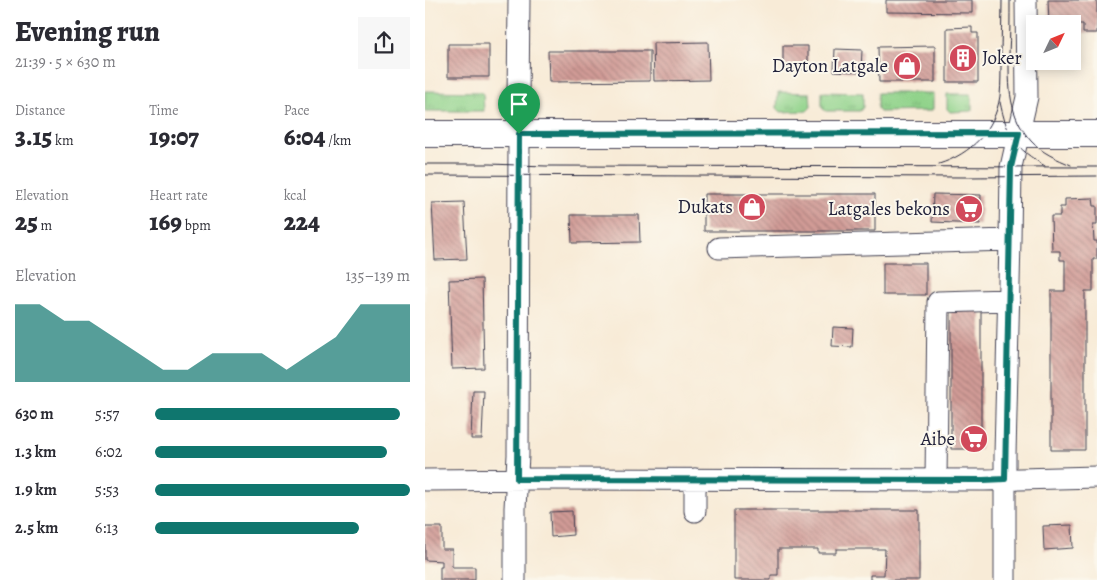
<!DOCTYPE html>
<meta charset="utf-8">
<style>
:root{--surface:#fff;--page:#f7f7f7;--text:#2b2b33;--muted:#7c7c81;--accent:#0f766e}
body{margin:0;font-family:Alegreya,serif;background:var(--page);color:var(--text);height:100vh;display:flex;flex-direction:column;font-size:19px;white-space:nowrap}
*{box-sizing:border-box;margin:0}
p{font-size:16px;color:var(--muted)}
.icon{flex:none;width:28px;height:28px;fill:none;stroke:currentColor;stroke-width:2;stroke-linecap:round;stroke-linejoin:round}
.map{position:relative;flex:1;overflow:hidden}
.panel{display:flex;flex-direction:column;background:var(--surface);width:425px}
.panel>*{flex:none}
.needle{width:32px;rotate:47deg}
.controls{position:absolute;left:601px;top:15px;display:grid;gap:10px}
.controls a{display:grid;place-items:center;width:55px;height:55px;border-radius:0px;background:var(--surface);box-shadow:0 2px 12px #0003;font-size:25px}
.pin{position:absolute;display:grid;place-items:center;width:42px;height:42px;color:#fff;margin:-51px -21px;border-radius:50% 50% 50% 0;rotate:-45deg;box-shadow:0 0 5px #0007}
.pin .icon{rotate:45deg}
.round{display:grid;place-items:center;flex:none;width:52px;height:52px;border-radius:0px;background:var(--page)}
.head{display:flex;align-items:center;justify-content:space-between;height:85px;padding:0 15px}
h1{font-size:28px;font-weight:800;line-height:38px}
.stats{display:grid;grid-template-columns:repeat(3,1fr);gap:8px;height:85px;padding:5px 15px}
.stats div{display:grid;align-content:center}
.stats b{font-size:25px;font-weight:800}
.stats small{font-size:14px;font-weight:400}
.stats p{font-size:14px}
.chart{height:140px;padding:10px 15px}
.chart p{display:flex;justify-content:space-between}
.chart svg{width:100%;height:90px;margin-top:5px;fill:var(--accent);opacity:.7}
ul{padding:0 15px;list-style:none;font-size:16px}
li{display:grid;grid-template-columns:80px 60px 1fr;align-items:center;height:38px}
li i{height:12px;border-radius:6px;background:var(--accent)}
main{display:flex;flex:1;min-height:0}
.map>svg:first-child{display:block}
.grass{fill:url(#grass-tufts);stroke:#5a7a63}
.building{fill:url(#building-back-hatch)}
.lines{fill:none;stroke-linecap:round;stroke-linejoin:round}
.minor-casing{stroke:#424052;stroke-width:23}
.major-casing{stroke:#424052;stroke-width:28}
.minor{stroke:#fff;stroke-width:21}
.major{stroke:#fff;stroke-width:26}
.tram{stroke:#22223b;stroke-width:1}
.route-casing{stroke:#fff;stroke-width:10}
.route{stroke:#0f766e;stroke-width:6}
.labels{text-anchor:middle;dominant-baseline:central;stroke-width:4;stroke-linejoin:round;paint-order:stroke}
.poi-label{font-size:19px;fill:#22223b;stroke:#fbf7ec;text-anchor:end}
</style>
<main>
<section class="panel">
<div class="head"><div><h1>Evening run</h1><p>21:39 · 5 × 630 m</p></div><a class="round"><svg class="icon" aria-label="share" viewBox="0 0 24 24"><path d="M12 15V3M7 8l5-5 5 5M5 13v7h14v-7"/></svg></a></div>
<div class="stats">
<div><p>Distance</p><b>3.15<small> km</small></b></div>
<div><p>Time</p><b>19:07</b></div>
<div><p>Pace</p><b>6:04<small> /km</small></b></div>
</div>
<div class="stats">
<div><p>Elevation</p><b>25<small> m</small></b></div>
<div><p>Heart rate</p><b>169<small> bpm</small></b></div>
<div><p>kcal</p><b>224</b></div>
</div>
<div class="chart"><p><span>Elevation</span>135–139 m</p>
<svg viewBox="0 0 160 44" preserveAspectRatio="none"><path d="M0 44V6L10 6L20 14L30 14L40 22L50 30L60 38L70 38L80 30L90 30L100 30L110 38L120 30L130 22L140 6L150 6L160 6V44z"/></svg>
</div>
<ul>
<li><b>630 m</b>5:57<i style="width:96%"></i></li>
<li><b>1.3 km</b>6:02<i style="width:91%"></i></li>
<li><b>1.9 km</b>5:53<i style="width:100%"></i></li>
<li><b>2.5 km</b>6:13<i style="width:80%"></i></li>
</ul>
</section>
<div class="map">
<svg width="672" height="580" viewBox="0 0 672 580">
<defs>
<pattern id="grass-tufts" width="24" height="20" patternUnits="userSpaceOnUse" patternTransform="scale(1.25)"><rect width="24" height="20" fill="#91d38b"/><path d="M3 7l-1-3M5 7V3M7 7l1-3M15 17l-1-3M17 17v-4M19 17l1-3" fill="none" stroke="#7db579"/></pattern>
<pattern id="building-back-hatch" width="6" height="6" patternUnits="userSpaceOnUse" patternTransform="scale(1.25)"><rect width="6" height="6" fill="#d19b96"/><path d="M-1 5l2 2M0 0l6 6M5-1l2 2" fill="none" stroke="#a97e7c"/></pattern>
</defs>
<rect width="100%" height="100%" fill="#fbf7ec"/>
<filter id="ink" filterUnits="userSpaceOnUse"><feTurbulence type="fractalNoise" baseFrequency=".02" numOctaves="2"/><feDisplacementMap in="SourceGraphic" scale="10" xChannelSelector="R" yChannelSelector="G"/><feConvolveMatrix kernelMatrix="1 2 1 2 8 2 1 2 1" color-interpolation-filters="sRGB"/></filter>
<filter id="wash" filterUnits="userSpaceOnUse"><feTurbulence type="fractalNoise" baseFrequency=".0096" numOctaves="4" result="noise"/><feDisplacementMap in="SourceGraphic" scale="20" xChannelSelector="R" yChannelSelector="G"/><feGaussianBlur stdDeviation="1.12" result="paint"/><feColorMatrix in="noise" values="0 0 0 0 0 0 0 0 0 0 0 0 0 0 0 0 0 1.4 0 .05"/><feComposite in="paint" operator="in"/></filter>
<g filter="url(#wash)">
<rect width="100%" height="100%" fill="#f8ebd7"/>
<path class="grass" d="M0,91L56,92L58,94L59,111H0Z
M353,92L385,93L386,107L382,111L356,112L352,108Z
M397,92L438,93V107L435,111H401L397,108Z
M452,93H508V109L505,111L455,112L452,109Z
M522,94H545L547,98V111L525,112L522,109Z"/>
<g id="blocks">
<path class="building" d="M461,0H547V13L461,12Z
M623,0H672V33H658V24H624Z
M547,27V33H553V82H522V28Z
M283,42L284,80L229,81L228,43Z
M23,44H64V77H23Z
M358,46H383V69H358Z
M510,46V82H454L453,47Z
M410,49L437,50L436,72L409,71Z
M123,51H225V81L124,82Z
M279,194H450V231H279Z
M508,194L556,195L555,224L507,222Z
M668,198L669,206H672V225H668L669,241H672V259H668V291H660V450H626V291H640V260H635V251H627L626,216H635V207H640V199Z
M39,202L42,259L10,260L7,203Z
M146,215H214L215,242L147,243Z
M458,263H501V295H458Z
M57,279L59,368L27,369L24,280Z
M526,306H556V449H526Z
M408,327L428,328L427,347L407,346Z
M48,391H59L57,439H46Z
M309,510H494V580H445V575H459L460,549H411V553H393V549H353V575H346V580H309Z
M147,511L148,535L126,537L125,512Z
M647,525L648,548L619,550L618,526Z
M0,527H17V549H27V567H50V580H15V567H17V561L0,560Z"/>
</g>
</g>
<g filter="url(#ink)">
<use href="#blocks" fill-opacity="0" stroke="#424052" stroke-width="1"/>
<g class="lines">
<defs>
<path id="minor" d="M294,248L585,240
M270,479V511
M0,480L116,479L559,480L672,477
M511,480L513,302L584,300
M90,580V508L93,455L94,133L93,98L94,0
M580,580V455L585,240L586,167L602,97L601,0"/>
<path id="major" d="M0,134H672"/>
</defs>
<use href="#minor" class="minor-casing"/>
<use href="#major" class="major-casing"/>
<use href="#minor" class="minor"/>
<use href="#major" class="major"/>
<path class="tram" d="M585,0C585,18 585,36 584,54C584,87 583,115 606,141C617,153 632,159 646,165
M575,102C582,136 590,148 620,166
M0,164H64L121,166L672,167
M514,164C546,154 570,130 575,96C576,84 576,70 576,58C576,38 577,19 577,0
M0,175L541,177L672,176"/>
</g>
</g>
<g class="lines" filter="url(#ink)">
<defs>
<path id="route" d="M594,133L586,167L580,479L558,480L92,479L94,134Z"/>
</defs>
<use href="#route" class="route-casing"/>
<use href="#route" class="route"/>
</g>
<defs>
<symbol id="building-disc" viewBox="-11 -11 22 22"><circle r="9.5" fill="#d1495b" stroke="#fbf7ec"/><path d="M-4-6H4V6H1V3H-1V6H-4ZM-2.5-4.3h1.7v1.8h-1.7ZM.8-4.3h1.7v1.8H.8ZM-2.5-1h1.7V.8h-1.7ZM.8-1h1.7V.8H.8Z" fill="#fff"/></symbol>
<symbol id="shop-disc" viewBox="-11 -11 22 22"><circle r="9.5" fill="#d1495b" stroke="#fbf7ec"/><path d="M-5-2.5h2.3a2.7 3.5 0 0 1 5.4 0H5L5.5 6h-11ZM-1.5-2.5h3a1.5 2.3 0 0 0-3 0Z" fill="#fff"/></symbol>
<symbol id="supermarket-disc" viewBox="-11 -11 22 22"><circle r="9.5" fill="#d1495b" stroke="#fbf7ec"/><path d="M-6-5.5h2.5l.6 2H6L4.5 2H-2.5L-4.4-4H-6ZM-1.5 3.2a1.3 1.3 0 1 0 .1 0ZM3 3.2a1.3 1.3 0 1 0 .1 0Z" fill="#fff"/></symbol>
</defs>
<g fill-rule="evenodd">
<use href="#building-disc" x="522" y="42" width="32" height="32"/>
<use href="#shop-disc" x="466" y="50" width="32" height="32"/>
<use href="#shop-disc" x="311" y="191" width="32" height="32"/>
<use href="#supermarket-disc" x="528" y="193" width="32" height="32"/>
<use href="#supermarket-disc" x="533" y="423" width="32" height="32"/>
</g>
<g class="labels">
<g class="poi-label">
<text x="557" y="58" text-anchor="start">Joker</text>
<text x="463" y="66">Dayton Latgale</text>
<text x="308" y="207">Dukats</text>
<text x="525" y="209">Latgales bekons</text>
<text x="530" y="439">Aibe</text>
</g>
</g>
</svg>
<div class="controls">
<a><svg class="needle" viewBox="-14 -14 28 28"><path d="M0-13l5 13h-10z" fill="#e53935"/><path d="M0 13l5-13h-10z" fill="#7c7c81"/></svg></a>
</div>
<div class="pin" style="left:94px;top:134px;background:#1e9e55"><svg class="icon" aria-label="arrive" viewBox="0 0 24 24"><path d="M6 21V4h12l-3 4 3 4H6"/></svg></div>
</div>
</main>
